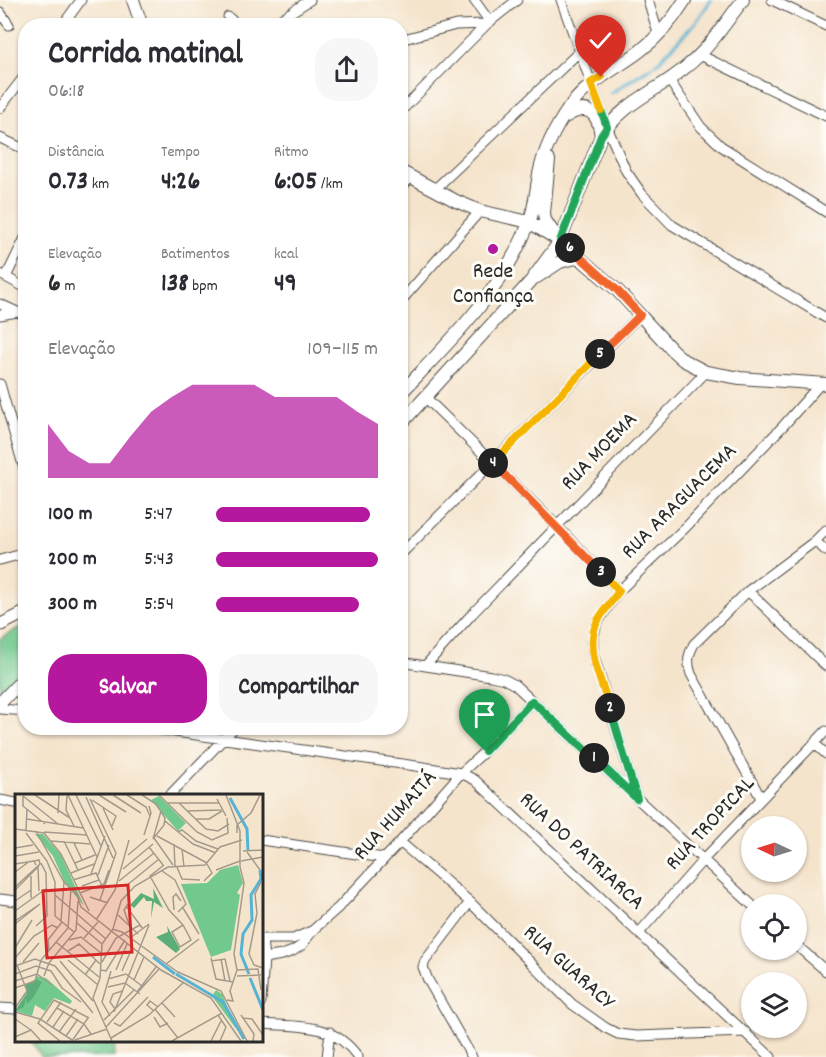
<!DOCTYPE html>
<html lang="pt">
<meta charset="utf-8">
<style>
:root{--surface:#fff;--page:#f7f7f7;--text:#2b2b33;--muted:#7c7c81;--accent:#b5179e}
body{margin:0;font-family:Dekko,sans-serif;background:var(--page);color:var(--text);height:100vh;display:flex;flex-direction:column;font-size:22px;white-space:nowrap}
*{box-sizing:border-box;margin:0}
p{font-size:20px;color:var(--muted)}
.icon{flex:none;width:33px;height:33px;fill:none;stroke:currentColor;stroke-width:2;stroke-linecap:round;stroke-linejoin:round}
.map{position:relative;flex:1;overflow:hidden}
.side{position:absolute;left:18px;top:18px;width:390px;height:717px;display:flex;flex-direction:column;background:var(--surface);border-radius:24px;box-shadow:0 2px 4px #0004}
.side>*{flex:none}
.needle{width:39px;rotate:274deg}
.buttons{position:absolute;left:741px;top:816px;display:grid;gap:12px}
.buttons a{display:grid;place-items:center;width:66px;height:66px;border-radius:50%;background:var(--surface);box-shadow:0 2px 4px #0004;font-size:30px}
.pin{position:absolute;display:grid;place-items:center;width:51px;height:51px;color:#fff;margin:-62px -26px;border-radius:50% 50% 50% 0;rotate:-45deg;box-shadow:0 0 6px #0007}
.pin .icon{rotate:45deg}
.km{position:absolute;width:30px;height:30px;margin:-15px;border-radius:50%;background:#222;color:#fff;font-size:16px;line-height:30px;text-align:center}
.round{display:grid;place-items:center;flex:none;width:63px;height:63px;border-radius:24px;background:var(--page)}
.head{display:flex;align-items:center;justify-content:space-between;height:102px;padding:0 30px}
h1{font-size:33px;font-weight:800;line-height:45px}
.figures{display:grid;grid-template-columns:repeat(3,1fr);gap:9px;height:102px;padding:6px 30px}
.figures div{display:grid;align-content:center}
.figures b{font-size:26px;font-weight:800}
.figures small{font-size:16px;font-weight:400}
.figures p{font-size:16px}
.chart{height:168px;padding:12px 30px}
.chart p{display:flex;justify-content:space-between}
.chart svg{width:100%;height:108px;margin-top:6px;fill:var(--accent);opacity:.7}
.action{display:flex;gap:12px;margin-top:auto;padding:12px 30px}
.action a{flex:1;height:69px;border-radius:24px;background:var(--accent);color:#fff;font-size:24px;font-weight:800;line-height:69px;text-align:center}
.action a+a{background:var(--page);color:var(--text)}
ul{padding:0 30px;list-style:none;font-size:20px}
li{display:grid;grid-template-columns:96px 72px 1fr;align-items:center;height:45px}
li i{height:15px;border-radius:8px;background:var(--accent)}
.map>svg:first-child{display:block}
.green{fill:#72c98e;stroke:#4e7a5c;stroke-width:1.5}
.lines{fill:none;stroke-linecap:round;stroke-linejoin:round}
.stream{stroke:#56b3d4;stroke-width:3}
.minor-casing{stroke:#494743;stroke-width:11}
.secondary-casing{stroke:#494743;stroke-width:14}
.minor{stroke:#fff;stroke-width:9}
.secondary{stroke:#fff;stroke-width:12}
.split-1-casing{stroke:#fff;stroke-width:12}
.split-2-casing{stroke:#fff;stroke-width:12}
.split-3-casing{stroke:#fff;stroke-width:12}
.split-4-casing{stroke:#fff;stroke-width:12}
.split-5-casing{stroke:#fff;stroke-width:12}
.split-6-casing{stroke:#fff;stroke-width:12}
.split-7-casing{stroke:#fff;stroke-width:12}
.split-8-casing{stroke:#fff;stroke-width:12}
.split-1{stroke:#22a559;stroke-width:8}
.split-2{stroke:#22a559;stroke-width:8}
.split-3{stroke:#f5b400;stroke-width:8}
.split-4{stroke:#f0652b;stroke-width:8}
.split-5{stroke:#f5b400;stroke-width:8}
.split-6{stroke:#f0652b;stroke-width:8}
.split-7{stroke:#22a559;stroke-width:8}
.split-8{stroke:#f5b400;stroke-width:8}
.poi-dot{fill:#b5179e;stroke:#fdfcf7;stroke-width:2}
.labels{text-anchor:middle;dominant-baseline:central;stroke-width:6;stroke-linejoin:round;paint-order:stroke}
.poi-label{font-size:22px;fill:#2b2b2b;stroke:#fdfcf7}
.street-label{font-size:22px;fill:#2b2b2b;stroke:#fdfcf7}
.inset-river{fill:none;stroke:#56b3d4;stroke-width:3}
.inset-road{fill:none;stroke:#a49a8c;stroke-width:1.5}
.view{fill:#d62828;fill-opacity:0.15;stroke:#d62828;stroke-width:3}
.inset-edge{fill:none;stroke:#2b2b2b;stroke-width:3}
</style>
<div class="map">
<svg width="826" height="1057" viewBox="0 0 826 1057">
<rect width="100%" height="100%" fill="#fdfcf7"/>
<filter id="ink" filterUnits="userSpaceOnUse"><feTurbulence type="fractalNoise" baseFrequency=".0167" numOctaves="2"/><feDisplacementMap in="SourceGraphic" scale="12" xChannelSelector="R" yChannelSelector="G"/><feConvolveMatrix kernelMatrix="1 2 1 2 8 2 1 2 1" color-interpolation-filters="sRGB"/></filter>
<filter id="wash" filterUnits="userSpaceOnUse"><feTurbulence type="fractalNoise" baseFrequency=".008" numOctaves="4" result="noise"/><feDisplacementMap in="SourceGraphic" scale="24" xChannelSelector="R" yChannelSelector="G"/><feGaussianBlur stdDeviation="1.35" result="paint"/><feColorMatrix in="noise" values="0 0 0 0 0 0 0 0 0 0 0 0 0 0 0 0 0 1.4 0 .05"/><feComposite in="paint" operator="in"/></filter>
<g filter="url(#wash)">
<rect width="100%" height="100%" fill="#f5e4cc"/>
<path class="green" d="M25,624V665L0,691V639Z
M31,1041H115L114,1057H42Z"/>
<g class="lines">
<path class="stream" d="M611,93L656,64L696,22L711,0"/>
</g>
</g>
<g filter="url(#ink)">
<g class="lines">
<defs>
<path id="minor" d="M474,0L490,22
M561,0L607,127L626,171L642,194L672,225L826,318
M648,0L658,33
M772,0L826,26
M0,12L9,25
M228,17L239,26
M62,26L81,0
M270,26L310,0
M400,40L456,25L487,24
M700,55L826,116
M669,80L701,127L721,146L826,212
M0,108L26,74
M400,112L487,24L517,0
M0,138L26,150
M400,189L411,177
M434,190L579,52
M0,274L26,288
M6,277L26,236
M400,302L480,211
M0,304L26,316
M0,315L17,312
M0,384L26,476
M426,398L557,526L619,591
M400,401L403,411L400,423
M815,541L826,551
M400,555L640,315
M0,560L26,553
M748,591L826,666
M400,662L491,676L504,679L515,685L752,905
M426,665L472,614L706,372
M15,687L26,704
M0,709L26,711
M147,728L423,767L461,773L475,780L771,1057
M814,743L826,754
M169,796L234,728
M761,798L691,674C687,662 688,655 694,644L748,591L815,541L826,530
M637,799L593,653V638L597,623L619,591L687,526L784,425L821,383
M0,800L16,803
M261,840L384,858
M400,842L470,902L572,1004L606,1028L618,1034L636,1036L746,1032
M0,899L16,901
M470,902L425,961L423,967L428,980L472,1057
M639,933L702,861L826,731
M261,939H293L311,931
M796,945L826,971
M264,958L282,955L293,951L302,945L313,930L339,907L400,842L461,773L485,751L532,701
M261,1002L264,958L262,939
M0,1008L16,1009
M261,1024C300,1027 333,1022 358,1057
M327,1057L330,1032"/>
<path id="secondary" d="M133,0L142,26
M565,117C587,102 598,112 601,136
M549,160L544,213L545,220L555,235
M400,171L456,201L480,211L529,222L560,241L617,290L673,351L683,360L706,372L740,378L826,384
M537,277L560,262L580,257
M400,394C450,341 502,292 529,223C535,208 536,190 539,174C544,150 555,128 569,108C587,82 615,70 640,51C657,38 674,18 685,0
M400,425L531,281L560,241L601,136C626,100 655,93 686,67C709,49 725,23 743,0
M0,625L26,612
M0,703L26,676"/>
</defs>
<use href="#minor" class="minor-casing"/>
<use href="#secondary" class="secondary-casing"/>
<use href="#minor" class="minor"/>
<use href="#secondary" class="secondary"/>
</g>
</g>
<g class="lines" filter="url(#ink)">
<defs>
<path id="split-1" d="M485,751L532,701L594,758"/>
<path id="split-2" d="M594,758L637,799L610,708"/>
<path id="split-3" d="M601,572L619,591C612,601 603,611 597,622C584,648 602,683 610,708"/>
<path id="split-4" d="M493,463L601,572"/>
<path id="split-5" d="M493,463L600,354"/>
<path id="split-6" d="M570,248L617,290L640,315L600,354"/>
<path id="split-7" d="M570,248L560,241L601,136L607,127L601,110"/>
<path id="split-8" d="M601,77L591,83L601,110"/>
</defs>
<use href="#split-1" class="split-1-casing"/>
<use href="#split-2" class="split-2-casing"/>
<use href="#split-3" class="split-3-casing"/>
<use href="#split-4" class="split-4-casing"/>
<use href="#split-5" class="split-5-casing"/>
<use href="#split-6" class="split-6-casing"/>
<use href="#split-7" class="split-7-casing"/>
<use href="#split-8" class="split-8-casing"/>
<use href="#split-1" class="split-1"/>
<use href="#split-2" class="split-2"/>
<use href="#split-3" class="split-3"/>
<use href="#split-4" class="split-4"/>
<use href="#split-5" class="split-5"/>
<use href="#split-6" class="split-6"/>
<use href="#split-7" class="split-7"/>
<use href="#split-8" class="split-8"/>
</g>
<circle class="poi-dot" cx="493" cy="249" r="6"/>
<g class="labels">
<g class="poi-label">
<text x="493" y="272">Rede<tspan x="493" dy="25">Confiança</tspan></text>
</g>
<g class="street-label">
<text transform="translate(600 452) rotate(-46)">RUA MOEMA</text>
<text transform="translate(680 502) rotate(-45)">RUA ARAGUACEMA</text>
<text transform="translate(396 816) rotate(-48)">RUA HUMAITÁ</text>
<text transform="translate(711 824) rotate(-47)">RUA TROPICAL</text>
<text transform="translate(581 852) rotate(43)">RUA DO PATRIARCA</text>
<text transform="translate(568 968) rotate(42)">RUA GUARACY</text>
</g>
</g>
<g transform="translate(15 794)">
<rect width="248" height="248" fill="#f5e4cc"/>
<path d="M144,2L171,29L163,37L136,6ZM20,40H28L46,61L69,112L50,89L38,62ZM223,71L228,89L222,99L225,101L216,156L196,163L166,90L192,89L205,76ZM22,182L31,184L57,207L55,210L39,204L30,217L20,211L17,222L0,217ZM201,196L207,200L222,236L197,202Z" fill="#72c98e"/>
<path d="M138,94L148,114L139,108L136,124L137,107H131L129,103L119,114L115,111L126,99L139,105ZM152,132L165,155L161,159L141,143L153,138ZM21,185L27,188L18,204L12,210L11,204L9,213L0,217L12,200L10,191Z" fill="#5dad79"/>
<path class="inset-river" d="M215,4L232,35L233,57M138,163L160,180M161,180L208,208L229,245M234,180L226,160L228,140L237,126L236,101L246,85L245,76M235,184L248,216"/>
<path class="inset-road" d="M20,1L55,24M53,1L82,63M61,1L86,52M84,1L111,18M98,1L126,19M112,1L131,13L135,22M127,1L141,10L150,24L149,31L138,45L146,17M144,1L182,38L197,46L213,39L212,24M211,1L225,37V73L229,89L219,160L222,176L215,197L218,207L212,206M8,2L43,30M8,2V12L30,30M52,2L51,16L59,32M71,3L98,64M75,5L101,59L85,106M202,5L211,22M77,6L101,22L97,32M153,9H204M164,9L191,35L203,37L214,30M88,14L98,36M172,17L207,16M43,19L44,1M12,25L68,34M180,25H194L207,17M150,27L178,50L201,59M0,35L29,39L46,60L74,117M11,36L12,15M21,37L49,88L62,101L66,113L146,176L196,204L226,247M29,38L72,41M163,38L167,36L181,47L203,55M11,39L32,67L40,88V122M222,39V31L236,19L245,1M129,41L136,19L134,12M142,42L192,69M139,44L158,71M36,47L76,50M49,47L63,76M59,49L67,66M159,50L160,72M134,53L148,71M0,54L18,51M167,55L169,73M228,57L248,56M232,58L245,76M113,61L132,45M0,62L24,58M226,67L248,63M60,69L80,61M0,70L19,67M149,71L135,82L154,116L168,131L176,146L165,153L157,138L168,131M162,73L167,85L185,86M23,74L24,97M108,75L138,50M201,76L225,67M147,77L160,86L171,110L163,118M0,78L15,67M56,79L79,70M76,80L90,42M83,81L94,51M16,82V104M58,86L81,79L88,94M104,87L139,59M189,87L197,79L192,70M246,88L240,100L242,119L234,160L239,171L248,174M67,92L84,86M111,92L144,65M0,93L25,70L24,66L19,67L21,71M87,95L94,76M0,96L24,72M65,99L89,90M40,101L91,145M75,103L93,109M0,107L16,96M113,110L109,116L114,130M111,112L128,135M168,114L184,140M159,116L158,103L161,100L166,107M0,117L32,94M103,121L123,140M40,122L59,138M81,126L100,96L114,46M0,127L25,110L0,130M46,127L49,88M62,129L87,150M21,132L32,122L31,79L26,69M97,135L107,138L164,179M69,144L83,128M115,144L134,130M54,146L66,143L86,159M41,148L84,183M0,154L17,126M34,157L33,146L47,128M53,157L64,150L85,170M0,164L19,142L37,131L43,134M196,164L201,185L218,188M206,165L210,187M53,166L83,191M45,167L78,207M196,167L210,165L215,187M8,168L24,149M87,168L101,144L125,131M151,170L184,145M2,171L12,197M0,172L20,165L40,172L78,219M86,176L91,177L110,146M101,176L112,150M222,176L243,175L246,196M107,177L117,154M163,178L206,197L232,247M0,180L21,172L36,177L47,194L66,208M70,181L81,166M29,182L34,169L61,136L63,107M222,182L246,181M93,185L111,180L127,192M119,186L129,163M0,187L22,180L37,191M93,193L110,189L125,200M0,194L20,187L26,166L53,134L56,95M122,198L141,173M147,209L160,223M0,214L12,197M42,214L69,230L76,240M100,215L95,208L98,200L107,197M140,215L163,244M139,217L132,211L135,207L143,213M0,218L25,225L57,246M99,218L134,131M203,221L211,233L205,247M226,221L239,240L238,247M95,222L87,208L96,177M139,223L145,233L153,229M228,224L237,225L248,241M0,225L16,236M89,226L119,196M32,228L46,208M99,229L105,232L133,203M38,233L49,217M91,233L144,175M44,238L61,215M51,242L63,225M0,243L16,236L26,247M96,244L134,221L169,188M60,246L92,235M45,247L23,229L39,206L74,224M57,247L73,224M97,247L78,204L85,184L87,150L98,135L106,107L120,92L153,73L190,71L205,53L227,46M157,247L207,219M196,247L206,227"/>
<path class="view" d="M113,91L117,158L32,164L28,97Z"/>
<rect width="248" height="248" class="inset-edge"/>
</g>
</svg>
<div class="buttons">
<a><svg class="needle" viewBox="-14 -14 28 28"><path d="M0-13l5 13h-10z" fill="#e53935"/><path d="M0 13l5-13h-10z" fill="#7c7c81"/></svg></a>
<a><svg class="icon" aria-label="locate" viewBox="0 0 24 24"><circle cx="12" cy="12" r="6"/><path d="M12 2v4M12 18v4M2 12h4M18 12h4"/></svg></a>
<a><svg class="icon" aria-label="layers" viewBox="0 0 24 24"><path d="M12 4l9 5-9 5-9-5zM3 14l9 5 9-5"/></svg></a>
</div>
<div class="pin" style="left:485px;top:751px;background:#1e9e55"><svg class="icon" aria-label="arrive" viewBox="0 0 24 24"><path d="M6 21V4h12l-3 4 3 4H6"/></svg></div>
<div class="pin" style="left:601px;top:77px;background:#d93025"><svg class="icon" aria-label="check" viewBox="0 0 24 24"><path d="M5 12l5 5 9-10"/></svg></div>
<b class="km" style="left:594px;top:758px">1</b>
<b class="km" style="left:610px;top:708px">2</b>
<b class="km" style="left:601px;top:572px">3</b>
<b class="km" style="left:493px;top:463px">4</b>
<b class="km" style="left:600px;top:354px">5</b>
<b class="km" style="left:570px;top:248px">6</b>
<section class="side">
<div class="head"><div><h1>Corrida matinal</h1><p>06:18</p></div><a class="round"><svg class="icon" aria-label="share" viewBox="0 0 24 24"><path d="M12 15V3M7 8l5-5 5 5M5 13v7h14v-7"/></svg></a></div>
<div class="figures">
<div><p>Distância</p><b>0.73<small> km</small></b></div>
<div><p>Tempo</p><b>4:26</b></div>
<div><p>Ritmo</p><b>6:05<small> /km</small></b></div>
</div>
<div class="figures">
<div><p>Elevação</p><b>6<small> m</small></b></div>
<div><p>Batimentos</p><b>138<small> bpm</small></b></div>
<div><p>kcal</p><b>49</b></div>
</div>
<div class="chart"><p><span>Elevação</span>109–115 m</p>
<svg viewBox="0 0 160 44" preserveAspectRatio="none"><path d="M0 44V22L10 33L20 38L30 38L40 27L50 17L60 11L70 6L80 6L90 6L100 6L110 11L120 11L130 11L140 11L150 17L160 22V44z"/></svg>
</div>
<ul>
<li><b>100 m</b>5:47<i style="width:95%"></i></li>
<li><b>200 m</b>5:43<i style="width:100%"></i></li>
<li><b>300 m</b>5:54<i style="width:88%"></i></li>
</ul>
<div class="action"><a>Salvar</a><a>Compartilhar</a></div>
</section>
</div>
